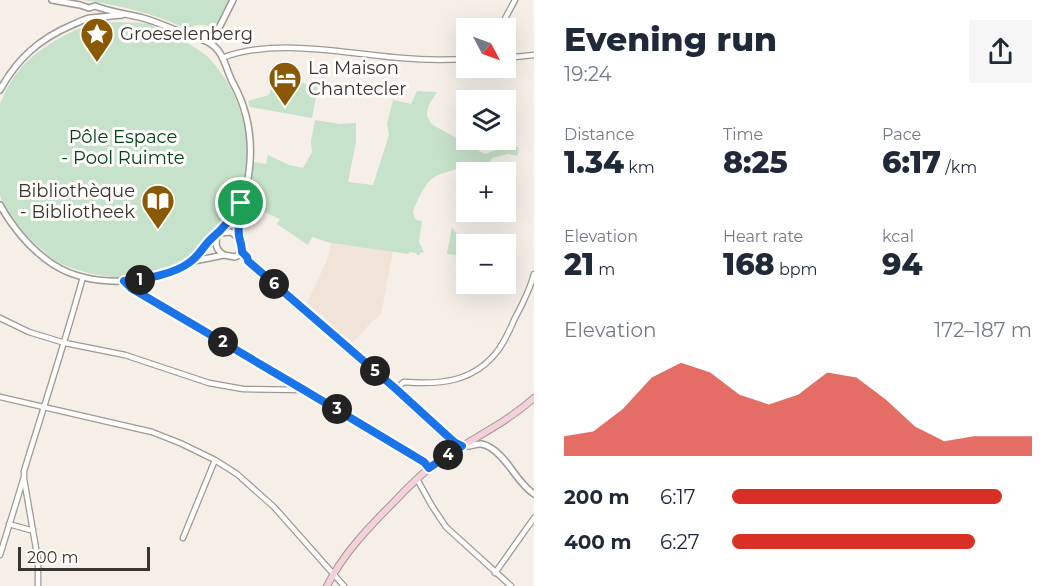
<!DOCTYPE html>
<meta charset="utf-8">
<style>
:root{--surface:#fff;--page:#f6f6f7;--text:#1f2937;--muted:#747a83;--accent:#d93025}
body{margin:0;font-family:Montserrat,sans-serif;background:var(--page);color:var(--text);height:100vh;display:flex;flex-direction:column;font-size:22px;white-space:nowrap}
*{box-sizing:border-box;margin:0}
p{font-size:20px;color:var(--muted)}
.icon{flex:none;width:33px;height:33px;fill:none;stroke:currentColor;stroke-width:2;stroke-linecap:round;stroke-linejoin:round}
.map{position:relative;flex:1;overflow:hidden}
.sheet{display:flex;flex-direction:column;background:var(--surface);width:528px}
.sheet>*{flex:none}
.needle{width:39px;rotate:131deg}
.tools{position:absolute;left:456px;top:18px;display:grid;gap:12px}
.tools a{display:grid;place-items:center;width:60px;height:60px;border-radius:0px;background:var(--surface);box-shadow:0 6px 24px #0002;font-size:30px}
.scale{position:absolute;left:18px;bottom:15px;width:132px;box-sizing:border-box;padding-left:6px;border:3px solid #373431;border-top:0;font-size:16px;line-height:21px;white-space:nowrap;color:#373431;-webkit-text-stroke:4px #fffefc;paint-order:stroke}
.pin{position:absolute;display:grid;place-items:center;width:51px;height:51px;color:#fff;margin:-26px;border:3px solid #fff;border-radius:50%;box-shadow:0 2px 6px #0007}
.km{position:absolute;width:30px;height:30px;margin:-15px;border-radius:50%;background:#222;color:#fff;font-size:16px;line-height:30px;text-align:center}
.round{display:grid;place-items:center;flex:none;width:63px;height:63px;border-radius:0px;background:var(--page)}
.head{display:flex;align-items:center;justify-content:space-between;height:102px;padding:0 30px}
h1{font-size:33px;font-weight:800;line-height:45px}
.figures{display:grid;grid-template-columns:repeat(3,1fr);gap:9px;height:102px;padding:6px 30px}
.figures div{display:grid;align-content:center}
.figures b{font-size:30px;font-weight:800}
.figures small{font-size:16px;font-weight:400}
.figures p{font-size:16px}
.chart{height:168px;padding:12px 30px}
.chart p{display:flex;justify-content:space-between}
.chart svg{width:100%;height:108px;margin-top:6px;fill:var(--accent);opacity:.7}
ul{padding:0 30px;list-style:none;font-size:20px}
li{display:grid;grid-template-columns:96px 72px 1fr;align-items:center;height:45px}
li i{height:15px;border-radius:8px;background:var(--accent)}
main{display:flex;flex:1;min-height:0}
.map>svg:first-child{display:block}
.built{fill:#efe4d7}
.green{fill:#c7e2ca}
.lines{fill:none;stroke-linecap:round;stroke-linejoin:round}
.minor-casing{stroke:#9e9992;stroke-width:7}
.tertiary-casing{stroke:#9e9992;stroke-width:8}
.secondary-casing{stroke:#9e9992;stroke-width:8}
.minor{stroke:#fff;stroke-width:4.5}
.tertiary{stroke:#fff;stroke-width:5}
.secondary{stroke:#f4d0db;stroke-width:6}
.route-casing{stroke:#fff;stroke-width:12}
.route{stroke:#1a73e8;stroke-width:8}
.labels{text-anchor:middle;dominant-baseline:central;stroke-width:6;stroke-linejoin:round;paint-order:stroke}
.poi-label{font-size:18px;fill:#373431;stroke:#fffefc;text-anchor:start}
.park-label{font-size:18px;fill:#004416;stroke:#fffefc}
</style>
<main>
<div class="map">
<svg width="534" height="586" viewBox="0 0 534 586">
<rect width="100%" height="100%" fill="#f5efe8"/>
<path class="built" d="M331,243L393,251L381,314L378,318L373,320L353,343L307,303L328,258Z"/>
<path class="green" d="M83,0H229L214,29C204,23 197,24 186,29C154,13 118,5 83,0Z
M120,22C128,23 139,22 148,24C163,29 198,47 209,58C235,86 249,124 247,161L266,164L268,155L289,165L303,168L312,152L311,141L315,120L340,124L356,123V142L348,182L373,185L389,135L387,124L393,100L411,104L417,91L437,92C430,103 421,114 433,125L485,154L496,150L500,140C509,139 514,142 519,149L517,156L508,154L492,158L485,172H480L458,166L457,169C449,172 440,173 433,178C425,183 415,204 413,213L416,220L422,221L419,242L424,252L420,253V255H417L416,253L409,252V254L331,243L312,237L308,245L277,224L280,219L237,200L235,205C225,217 215,228 205,240C199,248 192,257 183,263C148,286 96,279 59,263C54,261 49,256 45,252C27,237 6,219 0,195V104C5,91 12,78 21,68C37,49 76,25 101,23C107,22 113,22 120,22Z
M274,78L318,86L312,118L250,107L248,101L269,95Z
M452,227C457,237 467,240 477,244H466V257L447,254Z"/>
<g class="lines">
<defs>
<path id="minor" d="M500,28L515,0
M222,58C276,37 345,54 402,58C423,60 445,60 466,59
M506,58L534,55
M124,281L131,288L305,390L424,462L429,468
M0,318L29,332L65,343L125,355L209,383L243,389L304,390
M396,389L404,382C441,385 475,382 499,349C505,340 510,330 514,320C522,305 530,290 534,274
M0,397L152,432L180,443L215,460L237,474L274,507L344,586
M24,479L38,560V586
M417,479L432,506L446,527L511,586
M9,524L30,530L33,529
M183,538L215,460
M0,555L24,477V471C44,406 65,342 83,277
M495,573L534,518"/>
<path id="tertiary" d="M211,44L233,0
M0,90C17,59 39,39 72,25C77,23 84,19 90,18C100,17 111,16 122,15
M0,205C13,228 31,250 54,265C91,288 148,285 186,265C196,260 203,248 211,240C213,238 216,236 218,234C219,234 222,228 223,227C229,220 235,214 240,206C243,199 245,191 247,184C254,149 250,114 233,83C226,70 224,52 211,44C204,39 194,37 186,34C171,29 158,22 143,18C127,14 110,12 95,6L89,8L80,5L52,0
M220,233L231,232L239,238
M217,236C215,245 216,250 224,255
M242,252L247,257L248,261L396,389L454,442C455,442 462,446 463,446C475,448 477,439 491,448C509,459 516,482 534,494
M194,261L224,255L235,257L241,254C242,248 241,245 240,239C238,229 239,218 240,208"/>
<path id="secondary" d="M327,586C343,554 368,528 393,503C407,488 421,474 437,462C469,440 505,424 534,398"/>
</defs>
<use href="#minor" class="minor-casing"/>
<use href="#tertiary" class="tertiary-casing"/>
<use href="#secondary" class="secondary-casing"/>
<use href="#minor" class="minor"/>
<use href="#tertiary" class="tertiary"/>
<use href="#secondary" class="secondary"/>
</g>
<g class="lines">
<defs>
<path id="route" d="M241,203C239,214 238,225 239,236C240,241 242,246 242,252L247,257L248,261L396,389L454,442L462,446L429,468L424,462L304,390L131,288L124,281C143,280 175,274 190,262C199,256 204,245 212,238C223,229 233,216 241,203Z"/>
</defs>
<use href="#route" class="route-casing"/>
<use href="#route" class="route"/>
</g>
<defs>
<symbol id="sight-pin" viewBox="-11 -11 22 30"><path d="M0 17L-7.5 6A9.5 9.5 0 1 1 7.5 6Z" fill="#8b5904" stroke="#fffefc"/><path d="M0-6L1.8-2.2L6-1.7L2.9 1.2L3.7 5.4L0 3.3L-3.7 5.4L-2.9 1.2L-6-1.7L-1.8-2.2Z" fill="#fff"/></symbol>
<symbol id="hotel-pin" viewBox="-11 -11 22 30"><path d="M0 17L-7.5 6A9.5 9.5 0 1 1 7.5 6Z" fill="#8b5904" stroke="#fffefc"/><path d="M-6-4.5h1.5V1H6V5H4.5V3h-9V5H-6ZM-4 0a1.8 1.8 0 1 1 3.6 0ZM.5 0V-2.5h3Q6-2.5 6 0Z" fill="#fff"/></symbol>
<symbol id="library-pin" viewBox="-11 -11 22 30"><path d="M0 17L-7.5 6A9.5 9.5 0 1 1 7.5 6Z" fill="#8b5904" stroke="#fffefc"/><path d="M-6-4Q-3-5.5-.7-3.5V5Q-3 3-6 4ZM6-4Q3-5.5 .7-3.5V5Q3 3 6 4Z" fill="#fff"/></symbol>
</defs>
<g fill-rule="evenodd">
<use href="#sight-pin" x="78" y="15" width="38" height="52"/>
<use href="#hotel-pin" x="266" y="59" width="38" height="52"/>
<use href="#library-pin" x="139" y="182" width="38" height="52"/>
</g>
<g class="labels">
<g class="poi-label">
<text x="120" y="34">Groeselenberg</text>
<text x="308" y="68">La Maison<tspan x="308" dy="21">Chantecler</tspan></text>
<text x="135" y="191" text-anchor="end">Bibliothèque<tspan x="135" dy="21">- Bibliotheek</tspan></text>
</g>
<g class="park-label">
<text x="123" y="137">Pôle Espace<tspan x="123" dy="21">- Pool Ruimte</tspan></text>
</g>
</g>
</svg>
<div class="tools">
<a><svg class="needle" viewBox="-14 -14 28 28"><path d="M0-13l5 13h-10z" fill="#e53935"/><path d="M0 13l5-13h-10z" fill="#747a83"/></svg></a>
<a><svg class="icon" aria-label="layers" viewBox="0 0 24 24"><path d="M12 4l9 5-9 5-9-5zM3 14l9 5 9-5"/></svg></a>
<a>+</a>
<a>−</a>
</div>
<div class="scale">200 m</div>
<div class="pin" style="left:241px;top:203px;background:#1e9e55"><svg class="icon" aria-label="arrive" viewBox="0 0 24 24"><path d="M6 21V4h12l-3 4 3 4H6"/></svg></div>
<b class="km" style="left:140px;top:280px">1</b>
<b class="km" style="left:223px;top:342px">2</b>
<b class="km" style="left:337px;top:409px">3</b>
<b class="km" style="left:448px;top:455px">4</b>
<b class="km" style="left:375px;top:371px">5</b>
<b class="km" style="left:274px;top:284px">6</b>
</div>
<section class="sheet">
<div class="head"><div><h1>Evening run</h1><p>19:24</p></div><a class="round"><svg class="icon" aria-label="share" viewBox="0 0 24 24"><path d="M12 15V3M7 8l5-5 5 5M5 13v7h14v-7"/></svg></a></div>
<div class="figures">
<div><p>Distance</p><b>1.34<small> km</small></b></div>
<div><p>Time</p><b>8:25</b></div>
<div><p>Pace</p><b>6:17<small> /km</small></b></div>
</div>
<div class="figures">
<div><p>Elevation</p><b>21<small> m</small></b></div>
<div><p>Heart rate</p><b>168<small> bpm</small></b></div>
<div><p>kcal</p><b>94</b></div>
</div>
<div class="chart"><p><span>Elevation</span>172–187 m</p>
<svg viewBox="0 0 160 44" preserveAspectRatio="none"><path d="M0 44V36L10 34L20 25L30 12L40 6L50 10L60 19L70 23L80 19L90 10L100 12L110 21L120 32L130 38L140 36L150 36L160 36V44z"/></svg>
</div>
<ul>
<li><b>200 m</b>6:17<i style="width:90%"></i></li>
<li><b>400 m</b>6:27<i style="width:81%"></i></li>
</ul>
</section>
</main>
